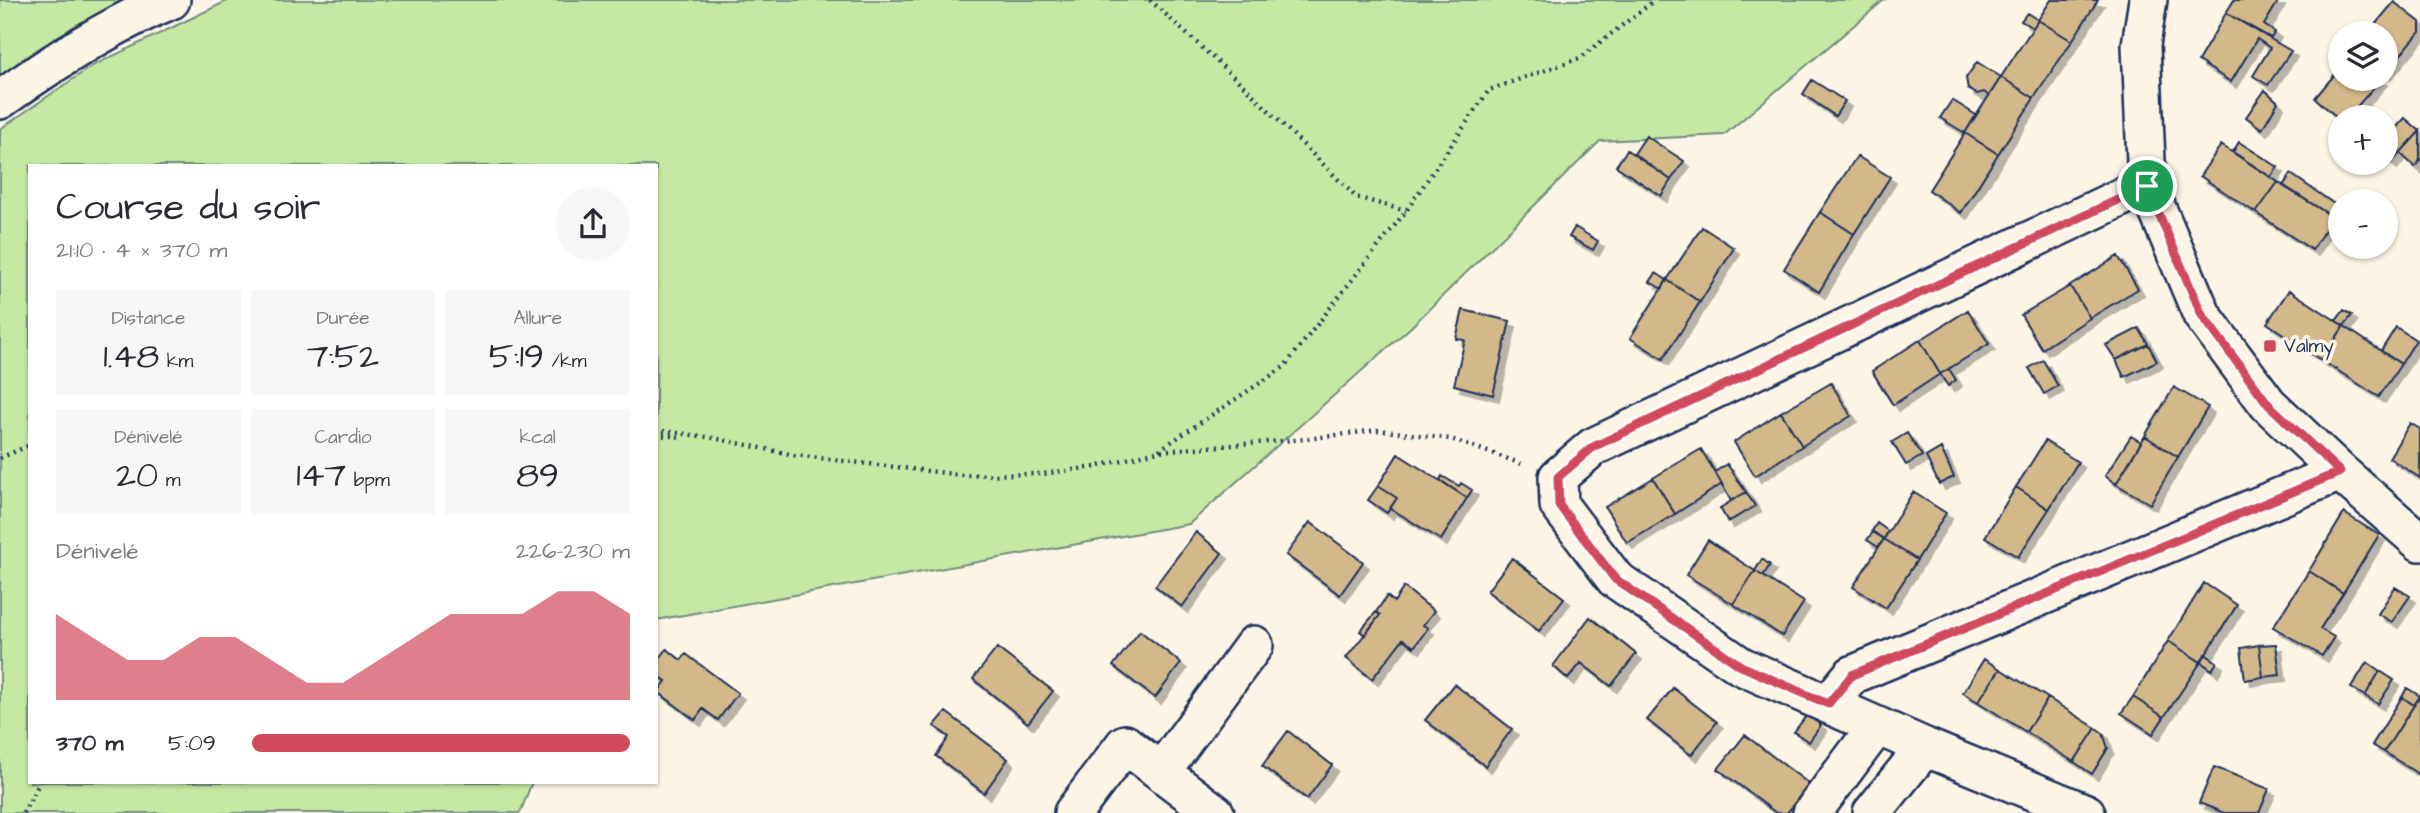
<!DOCTYPE html>
<html lang="fr">
<meta charset="utf-8">
<style>
:root{--surface:#fff;--page:#f7f7f7;--text:#2b2b33;--muted:#7c7c81;--accent:#d1495b}
body{margin:0;font-family:"Architects Daughter",sans-serif;background:var(--page);color:var(--text);height:100vh;display:flex;flex-direction:column;font-size:26px;white-space:nowrap}
*{box-sizing:border-box;margin:0}
p{font-size:23px;color:var(--muted)}
.icon{flex:none;width:38px;height:38px;fill:none;stroke:currentColor;stroke-width:2;stroke-linecap:round;stroke-linejoin:round}
.map{position:relative;flex:1;overflow:hidden}
.drawer{position:absolute;left:28px;top:164px;width:630px;height:620px;display:flex;flex-direction:column;background:var(--surface);border-radius:0px;box-shadow:0 2px 5px #0004}
.drawer>*{flex:none}
.controls{position:absolute;left:2328px;top:21px;display:grid;gap:14px}
.controls a{display:grid;place-items:center;width:70px;height:70px;border-radius:50%;background:var(--surface);box-shadow:0 2px 5px #0004;font-size:35px}
.pin{position:absolute;display:grid;place-items:center;width:60px;height:60px;color:#fff;margin:-30px;border:4px solid #fff;border-radius:50%;box-shadow:0 2px 7px #0007}
.round{display:grid;place-items:center;flex:none;width:74px;height:74px;border-radius:37px;background:var(--page)}
.head{display:flex;align-items:center;justify-content:space-between;height:119px;padding:0 28px}
h1{font-size:38px;font-weight:600;line-height:52px}
.figures{display:grid;grid-template-columns:repeat(3,1fr);gap:10px;height:119px;padding:7px 28px}
.figures div{display:grid;align-content:center;border-radius:0px;background:var(--page);text-align:center}
.figures b{font-size:35px;font-weight:600}
.figures small{font-size:19px;font-weight:400}
.figures p{font-size:19px}
.chart{height:196px;padding:14px 28px}
.chart p{display:flex;justify-content:space-between}
.chart svg{width:100%;height:126px;margin-top:7px;fill:var(--accent);opacity:.7}
ul{padding:0 28px;list-style:none;font-size:23px}
li{display:grid;grid-template-columns:112px 84px 1fr;align-items:center;height:52px}
li i{height:18px;border-radius:9px;background:var(--accent)}
.map>svg:first-child{display:block}
.green{fill:#c5e9a3;stroke:#708c80;stroke-width:2}
.building{fill:#d3b989;stroke:#1b2f5e;stroke-width:2;filter:url(#shadow)}
.lines{fill:none;stroke-linecap:round;stroke-linejoin:round}
.minor-casing{stroke:#1b2f5e;stroke-width:42}
.path{stroke:#1b2f5e;stroke-width:4.5;stroke-dasharray:2 5;stroke-linecap:butt}
.minor{stroke:#fcf5e5;stroke-width:37}
.route-casing{stroke:#fff;stroke-width:14}
.route{stroke:#d1495b;stroke-width:9}
.poi-dot{fill:#d1495b;stroke:#fcf5e5;stroke-width:2.5}
.labels{text-anchor:middle;dominant-baseline:central;stroke-width:7;stroke-linejoin:round;paint-order:stroke}
.poi-label{font-size:19px;fill:#1b2f5e;stroke:#fcf5e5;text-anchor:start}
</style>
<div class="map">
<svg width="2420" height="813" viewBox="0 0 2420 813">
<defs>
<filter id="shadow"><feDropShadow dx="6" dy="6" stdDeviation="0" flood-color="#0004"/></filter>
</defs>
<rect width="100%" height="100%" fill="#fcf5e5"/>
<filter id="ink" filterUnits="userSpaceOnUse"><feTurbulence type="fractalNoise" baseFrequency=".0143" numOctaves="2"/><feDisplacementMap in="SourceGraphic" scale="14" xChannelSelector="R" yChannelSelector="G"/><feConvolveMatrix kernelMatrix="1 2 1 2 8 2 1 2 1" color-interpolation-filters="sRGB"/></filter>
<g filter="url(#ink)">
<path class="green" d="M0,0H133L91,18L0,82Z
M229,0H1884L1724,135L1600,141L1411,327L1189,524L656,620V166H30V782H532L520,813H0V129L92,66Z"/>
<path class="building" d="M2051,0H2098L2072,41L2038,20Z
M2234,0H2279L2264,25L2275,32L2271,38L2226,13Z
M2394,2L2420,22V32L2385,73V33H2368Z
M2027,13L2038,20L2033,28L2021,21Z
M2226,13L2291,51L2268,85L2253,76L2270,48L2257,39L2231,82L2198,61Z
M2038,20L2072,41L2034,98L2001,77Z
M1977,62L2001,77L1989,96L1984,92L1977,94L1968,89L1966,78Z
M2340,68V79H2381L2348,117H2340V120L2315,98Z
M2001,77L2034,98L1998,154L1965,133Z
M1812,80L1845,101L1835,116L1803,94Z
M2265,90L2278,102L2262,129L2246,117Z
M1952,100L1976,115L1965,133L1940,118Z
M2405,118L2420,131L2391,163L2385,157V140Z
M2420,131V160L2415,167L2400,153Z
M1965,133L1998,154L1961,213L1929,190Z
M1646,136L1684,161L1671,180L1634,154Z
M2239,142L2278,167L2271,177L2233,152Z
M2221,145L2278,182L2256,213L2200,176Z
M1627,150L1671,180L1661,196L1616,166Z
M1857,156L1890,177L1854,234L1820,212Z
M2291,174L2340,208L2333,217L2283,186Z
M2278,182L2333,217L2312,250L2256,213Z
M1820,212L1854,234L1819,292L1784,269Z
M1575,227L1598,241L1593,250L1569,237Z
M1702,227L1734,248L1700,302L1667,280Z
M2118,256L2138,289L2090,318L2070,286Z
M1656,273L1667,280L1662,289L1650,282Z
M1667,280L1700,302L1663,359L1630,338Z
M2070,286L2090,318L2042,349L2021,315Z
M2289,290L2344,326L2321,360L2267,323Z
M1463,310L1510,321L1493,395L1454,385L1465,340L1456,339Z
M1968,310L1989,344L1940,374L1920,340Z
M2344,310L2352,315L2344,326L2336,321Z
M2344,326L2401,364L2379,397L2321,360Z
M2396,327L2416,340L2401,364L2381,351Z
M2139,328L2148,344L2116,360L2106,345Z
M1920,340L1940,374L1893,405L1872,371Z
M2148,344L2157,361L2124,377L2116,360Z
M2043,360L2058,386L2044,394L2029,368Z
M1949,369L1956,380L1948,386L1940,374Z
M1831,383L1851,416L1802,446L1781,412Z
M2174,387L2208,407L2178,457L2145,436Z
M1781,412L1802,446L1755,476L1734,442Z
M2410,423L2420,429V478L2389,458Z
M1907,433L1922,456L1906,465L1892,442Z
M2131,436L2141,442L2116,484L2105,476Z
M2145,436L2178,457L2150,504L2116,484Z
M2045,441L2078,462L2049,509L2016,487Z
M1941,448L1954,477L1939,484L1926,457Z
M1701,449L1722,484L1675,514L1653,478Z
M1398,454L1467,498L1441,540L1390,508L1397,498L1378,486Z
M1727,464L1746,492L1731,501L1715,472Z
M1442,476L1459,486L1461,483L1472,490L1467,498L1440,480Z
M1653,478L1675,514L1627,543L1605,507Z
M1378,486L1397,498L1387,513L1368,500Z
M2016,487L2049,509L2018,557L1985,537Z
M1746,492L1755,506L1728,522L1720,508Z
M1913,492L1946,513L1917,560L1884,539Z
M2344,513L2379,535L2343,593L2309,571Z
M1310,522L1363,562L1340,595L1286,555Z
M1877,523L1888,531L1884,539L1872,531Z
M1196,532L1222,553L1182,607L1155,586Z
M1873,532L1884,539L1878,547L1867,540Z
M1884,539L1917,560L1886,608L1853,587Z
M1708,540L1755,571L1733,604L1686,575Z
M1512,558L1564,598L1539,631L1487,591Z
M1762,559L1770,565L1763,576L1755,571Z
M1755,571L1804,602L1782,636L1733,604Z
M2309,571L2343,593L2320,629L2334,637L2322,656L2273,627Z
M2204,583L2237,605L2201,662L2168,641Z
M1404,587L1434,611L1423,625L1428,628L1414,647L1403,639L1372,679L1346,658L1380,615L1376,612L1387,596L1394,602Z
M2395,587L2410,596L2392,622L2378,614Z
M1376,612L1380,615L1365,635L1360,631Z
M1590,617L1636,654L1611,686L1581,663L1568,679L1553,666Z
M1140,631L1181,663L1155,698L1113,666Z
M2168,641L2201,662L2164,717L2133,697Z
M2276,644L2280,675L2263,677L2259,645Z
M2259,645L2263,677L2245,680L2241,648Z
M997,648L1053,691L1028,723L973,679Z
M667,649L681,660L686,654L738,693L718,720L703,709L695,720L658,692L666,681L656,674V663Z
M2205,654L2217,662L2212,670L2201,662Z
M1984,659L2000,669L1978,702L1963,693Z
M2367,662L2380,671L2365,696L2351,688Z
M2000,669L2048,698L2026,732L1978,702Z
M2380,671L2394,680L2378,704L2365,696Z
M1454,684L1512,729L1485,766L1425,720Z
M1673,688L1717,722L1691,755L1647,720Z
M2407,688L2420,696L2414,705L2402,697Z
M2420,696V770L2418,774L2384,752Z
M2133,697L2164,717L2153,734L2121,713Z
M2402,697L2414,705L2384,752L2372,745Z
M2048,698L2096,728L2074,762L2026,732Z
M946,712L1008,759L984,793L936,756L949,737L934,726Z
M1807,715L1821,725L1809,742L1794,732Z
M2096,728L2103,733L2108,748L2092,774L2074,762Z
M1288,731L1332,765L1307,799L1262,766Z
M1745,735L1809,784L1787,813H1776L1718,769Z
M2214,767L2269,789L2259,813H2224L2199,803Z"/>
<g class="lines">
<defs>
<path id="minor" d="M2148,0L2141,45L2147,185L2202,315L2268,404L2340,472L2420,542
M0,100C53,62 110,25 171,0
M1828,704L1852,675L2340,472
M1073,813L1125,744L1161,772
M1215,813L1161,772L1254,645
M1812,813L1877,726
M1872,813L1925,747
M2086,813L1925,747L1741,666L1615,579L1559,505L1558,477L1593,447L2147,185"/>
</defs>
<use href="#minor" class="minor-casing"/>
<path class="path" d="M1150,0L1247,89L1356,197L1406,211
M656,430L714,438L794,455L962,475L1042,474L1095,467L1158,451L1306,439L1377,430L1451,439L1525,465
M656,435L683,437
M1159,450L1284,367L1406,211L1489,90L1580,58L1655,0
M0,458L30,445
M23,813L40,782"/>
<use href="#minor" class="minor"/>
</g>
</g>
<g class="lines" filter="url(#ink)">
<defs>
<path id="route" d="M2147,186L2202,315L2268,404L2340,472L1852,675L1828,704L1741,666L1615,579L1559,505L1558,477L1593,447Z"/>
</defs>
<use href="#route" class="route-casing"/>
<use href="#route" class="route"/>
</g>
<rect class="poi-dot" x="2263" y="339" width="14" height="14" rx="3.5"/>
<g class="labels">
<g class="poi-label">
<text x="2284" y="346">Valmy</text>
</g>
</g>
</svg>
<div class="controls">
<a><svg class="icon" aria-label="layers" viewBox="0 0 24 24"><path d="M12 4l9 5-9 5-9-5zM3 14l9 5 9-5"/></svg></a>
<a>+</a>
<a>−</a>
</div>
<div class="pin" style="left:2147px;top:186px;background:#1e9e55"><svg class="icon" aria-label="arrive" viewBox="0 0 24 24"><path d="M6 21V4h12l-3 4 3 4H6"/></svg></div>
<section class="drawer">
<div class="head"><div><h1>Course du soir</h1><p>21:10 · 4 × 370 m</p></div><a class="round"><svg class="icon" aria-label="share" viewBox="0 0 24 24"><path d="M12 15V3M7 8l5-5 5 5M5 13v7h14v-7"/></svg></a></div>
<div class="figures">
<div><p>Distance</p><b>1.48<small> km</small></b></div>
<div><p>Durée</p><b>7:52</b></div>
<div><p>Allure</p><b>5:19<small> /km</small></b></div>
</div>
<div class="figures">
<div><p>Dénivelé</p><b>20<small> m</small></b></div>
<div><p>Cardio</p><b>147<small> bpm</small></b></div>
<div><p>kcal</p><b>89</b></div>
</div>
<div class="chart"><p><span>Dénivelé</span>226–230 m</p>
<svg viewBox="0 0 160 44" preserveAspectRatio="none"><path d="M0 44V14L10 22L20 30L30 30L40 22L50 22L60 30L70 38L80 38L90 30L100 22L110 14L120 14L130 14L140 6L150 6L160 14V44z"/></svg>
</div>
<ul>
<li><b>370 m</b>5:09<i style="width:100%"></i></li>
</ul>
</section>
</div>
